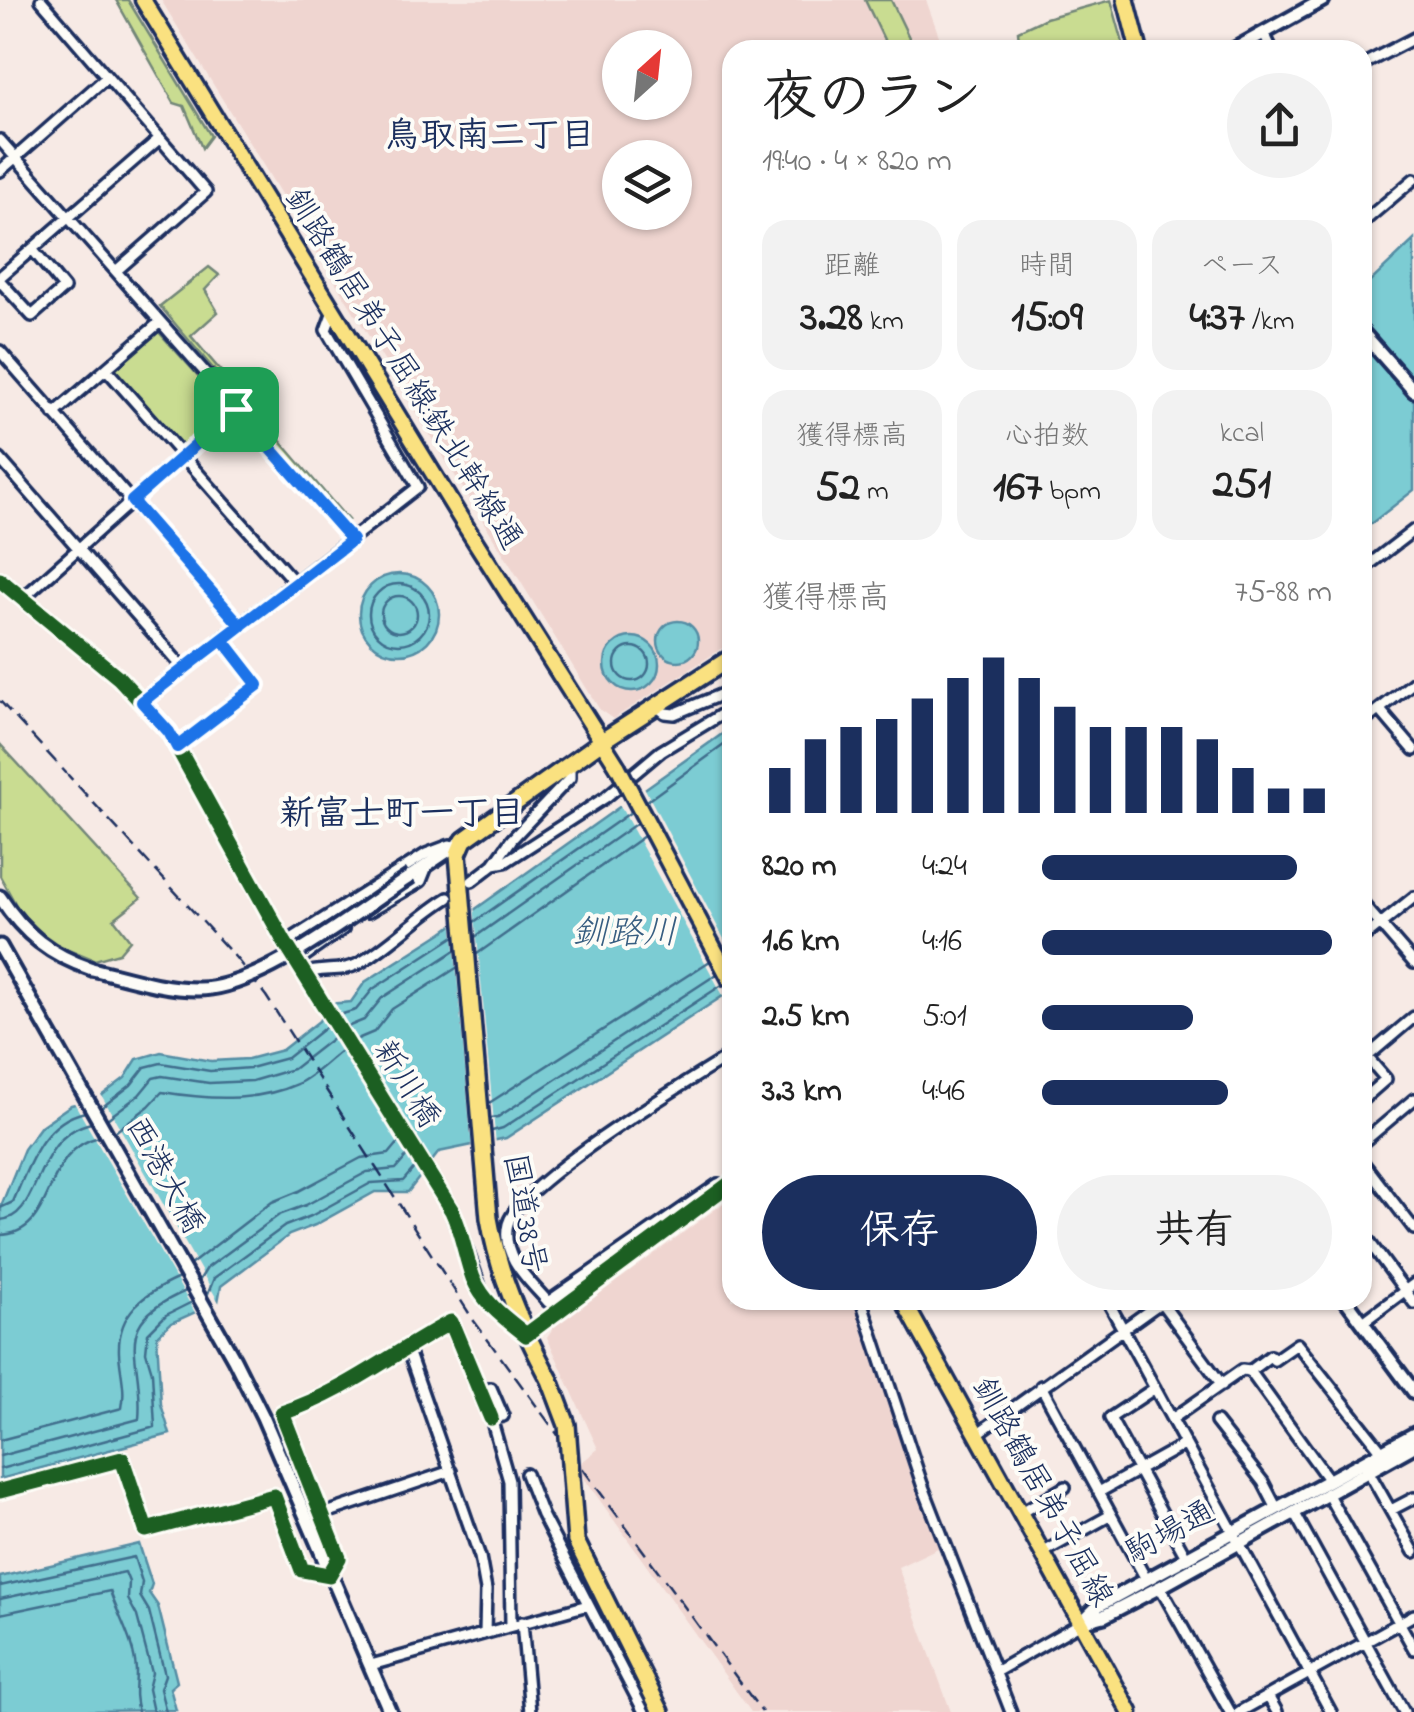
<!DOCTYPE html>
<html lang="ja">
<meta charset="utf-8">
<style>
:root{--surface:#fff;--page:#f2f2f2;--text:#222;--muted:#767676;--accent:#1b2f5e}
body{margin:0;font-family:"Indie Flower","Klee One",sans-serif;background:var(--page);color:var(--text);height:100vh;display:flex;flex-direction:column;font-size:38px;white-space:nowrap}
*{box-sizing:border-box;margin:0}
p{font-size:32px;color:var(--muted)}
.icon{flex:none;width:55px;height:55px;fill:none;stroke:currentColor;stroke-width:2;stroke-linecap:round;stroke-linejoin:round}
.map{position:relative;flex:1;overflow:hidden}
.panel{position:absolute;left:722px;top:40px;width:650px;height:1270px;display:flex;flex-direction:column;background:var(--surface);border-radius:30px;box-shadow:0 2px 8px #0004}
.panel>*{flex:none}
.needle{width:65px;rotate:27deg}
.tools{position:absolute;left:602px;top:30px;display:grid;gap:20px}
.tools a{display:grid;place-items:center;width:90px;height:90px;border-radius:50%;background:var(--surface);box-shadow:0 2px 8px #0004;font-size:50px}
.pin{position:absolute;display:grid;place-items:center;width:85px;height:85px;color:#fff;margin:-42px;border-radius:20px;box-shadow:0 5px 15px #0006}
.round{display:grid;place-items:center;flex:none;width:105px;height:105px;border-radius:52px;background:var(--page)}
.summary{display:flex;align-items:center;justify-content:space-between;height:170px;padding:0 40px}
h1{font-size:55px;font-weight:700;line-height:75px}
.metrics{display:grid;grid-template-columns:repeat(3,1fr);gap:15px;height:170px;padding:10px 40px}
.metrics div{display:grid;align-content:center;border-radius:25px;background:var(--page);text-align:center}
.metrics b{font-size:42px;font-weight:700}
.metrics small{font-size:28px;font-weight:400}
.metrics p{font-size:28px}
.chart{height:280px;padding:20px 40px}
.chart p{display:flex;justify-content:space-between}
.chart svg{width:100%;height:180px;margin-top:10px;stroke:var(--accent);stroke-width:6}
.primary-button{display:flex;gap:20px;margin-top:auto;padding:20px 40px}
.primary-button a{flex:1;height:115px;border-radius:60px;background:var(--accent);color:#fff;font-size:40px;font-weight:700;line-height:115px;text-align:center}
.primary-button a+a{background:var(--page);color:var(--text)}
ul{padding:0 40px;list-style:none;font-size:32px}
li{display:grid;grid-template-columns:160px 120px 1fr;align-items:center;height:75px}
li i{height:25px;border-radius:12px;background:var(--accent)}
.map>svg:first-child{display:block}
.built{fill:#efd5d0;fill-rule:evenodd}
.green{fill:#c9dc91;stroke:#728678;stroke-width:2.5}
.water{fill:#7bccd3;stroke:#558da4;stroke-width:2.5}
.pier{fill:#f7eae5}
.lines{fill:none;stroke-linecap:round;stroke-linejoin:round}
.shore{stroke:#416e8d;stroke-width:2.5}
.minor-casing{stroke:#1b2f5e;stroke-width:16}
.tertiary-casing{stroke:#1b2f5e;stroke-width:19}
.primary-casing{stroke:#1b2f5e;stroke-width:21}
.trunk-casing{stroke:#1b2f5e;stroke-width:22}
.minor{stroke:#fdfcf7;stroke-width:9}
.tertiary{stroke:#fdfcf7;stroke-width:11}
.primary{stroke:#fae180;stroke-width:14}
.trunk{stroke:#fae180;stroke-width:15}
.rail{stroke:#1b2f5e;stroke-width:2.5;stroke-dasharray:15 8;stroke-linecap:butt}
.tertiary-bridge-casing{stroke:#1b2f5e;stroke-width:19;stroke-linecap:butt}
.primary-bridge-casing{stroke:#1b2f5e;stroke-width:21;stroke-linecap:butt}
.trunk-bridge-casing{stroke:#1b2f5e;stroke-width:22;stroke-linecap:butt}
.tertiary-bridge{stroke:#fdfcf7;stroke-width:11}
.primary-bridge{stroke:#fae180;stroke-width:14}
.trunk-bridge{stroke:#fae180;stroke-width:15}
.cycleway-casing{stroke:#fdfcf7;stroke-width:21}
.cycleway{stroke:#1b5e20;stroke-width:15}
.route-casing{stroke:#fff;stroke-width:20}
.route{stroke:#1a73e8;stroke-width:12}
.labels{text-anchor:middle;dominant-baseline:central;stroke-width:8;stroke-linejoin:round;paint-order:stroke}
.street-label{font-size:32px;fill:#1b2f5e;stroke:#fdfcf7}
.neighbourhood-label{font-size:35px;font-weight:bold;fill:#1b2f5e;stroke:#fdfcf7}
.water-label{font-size:35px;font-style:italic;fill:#385e81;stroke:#fdfcf7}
</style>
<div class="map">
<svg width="1414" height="1712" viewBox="0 0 1414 1712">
<rect width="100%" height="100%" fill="#f7eae5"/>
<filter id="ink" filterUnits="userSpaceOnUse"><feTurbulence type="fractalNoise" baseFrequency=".01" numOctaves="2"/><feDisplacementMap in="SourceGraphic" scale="20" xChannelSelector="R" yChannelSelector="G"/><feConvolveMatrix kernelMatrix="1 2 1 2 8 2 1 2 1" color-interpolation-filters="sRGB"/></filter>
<g filter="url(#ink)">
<path class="built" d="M161,0H926L944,50H732V642L613,719L600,710ZM620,48H675V102H620ZM620,158H675V212H620Z
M732,1197V1300H855L920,1499L940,1547L898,1567L951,1712H751L576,1467L598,1449L547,1337L553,1328Z"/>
<path class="green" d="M116,0H128L211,136L202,148L184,106L174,103Z
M865,0H891L915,50H889Z
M1111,0L1125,50H1020L1018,31L1046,18Z
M209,267L219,275L205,290L218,312L191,336L348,520L343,522L160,306Z
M156,329L228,409L184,449L112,368Z
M0,744L141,898L114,919L130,940L119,953L95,960L51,942L20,912L0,876Z"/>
<path class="water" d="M1414,240V490L1363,530V286L1368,284Z
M359 614a40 40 0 1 1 80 0a40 40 0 1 1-80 0Z
M658 641a20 20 0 1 1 40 0a20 20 0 1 1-40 0Z
M605 664a27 27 0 1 1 54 0a27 27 0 1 1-54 0Z
M732,727V990L506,1138L439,1152L408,1192H375L315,1225L289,1235L221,1286L218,1302L171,1323L157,1336L161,1404L170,1434L0,1479L1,1206L24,1149L41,1126L71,1105L97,1099L125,1078L137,1059L161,1052L211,1061L248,1059L282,1050L319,1021L328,1004L351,1002L365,982L443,932Z
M139,1544L152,1584L149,1593L158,1606L177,1682L170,1688L176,1710L0,1712V1577Z"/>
<path class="pier" d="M643,785L732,954V996L726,1001L618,802Z
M474,904L496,1145L472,1150L452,919Z
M99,1091L221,1306L197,1316L72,1099Z"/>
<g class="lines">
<path class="shore" d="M369 614a30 30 0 1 1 60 0a30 30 0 1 1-60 0Z
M381 614a18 18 0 1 1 36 0a18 18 0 1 1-36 0Z
M615 664a17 17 0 1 1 34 0a17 17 0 1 1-34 0Z
M647,801L732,739
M474,922L631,812
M475,937L637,823
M477,954L644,836
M339,1015L356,1010L373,989L455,936
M347,1027L364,1020L382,998L456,950
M355,1040L374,1032L392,1009L458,967
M489,1103L710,961
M101,1108L131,1085L145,1067L161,1063L210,1071L250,1068L287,1058L327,1026
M491,1118L498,1117L717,974
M107,1119L139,1095L153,1078L162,1076L209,1083L252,1081L293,1069L334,1037
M492,1131L503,1128L722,985
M115,1132L149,1106L162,1092C205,1099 255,1103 297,1084C313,1077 328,1061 342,1050
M0,1208L13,1202C29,1166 41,1122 85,1112
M0,1220C42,1218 31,1137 91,1123
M0,1235C59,1233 39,1151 99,1137
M190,1265L272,1202L299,1191L361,1158L389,1154L399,1142
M199,1281L207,1268L279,1215L306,1205L367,1172L396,1169L408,1155
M207,1296L214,1278L285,1226L311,1216L371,1183L403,1181L415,1167
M0,1440L122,1408C126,1388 120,1372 119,1353C117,1312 145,1293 179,1278
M0,1456L139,1419C145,1354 106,1325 186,1291
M0,1469L155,1427L152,1372L146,1352L148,1333L166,1315L192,1302
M0,1586L134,1557L142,1582L140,1596L149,1611L165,1675L160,1689L166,1712
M0,1599L125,1572L129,1582L128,1599L137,1616L152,1673L148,1689L153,1712
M0,1614L110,1591C118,1616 135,1643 136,1671C136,1687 133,1694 138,1712"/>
<defs>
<path id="minor" d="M41,0L206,192L116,271
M1264,33L1272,50
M1362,65L1414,38
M0,140L352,539
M0,171L107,77
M1362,223L1414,179
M0,277L160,138
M0,281L32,316L64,288L32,249
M0,351L241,626
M107,370L296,584
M54,414L160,322
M0,459L184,669
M1362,570L1414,530
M23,598L235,409
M143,701L418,487L326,330L333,311
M656,706L665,713L674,714L732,690
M1380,710L1414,750
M1362,723L1414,682
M177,747L257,685L223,640
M494,864L505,862L606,797L661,751L732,708
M472,881L494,864L512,839L570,778V765
M1362,903L1414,963
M368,912L421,881L427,866
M1362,939L1414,897
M285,943L426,854L450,845
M296,962L343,929
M304,974C322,967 341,973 358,964C389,947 417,917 448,898
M1362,1061L1414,1017
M1362,1100L1386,1079L1367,1057
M1362,1143L1414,1099
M1362,1161L1414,1229
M729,1185L718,1184L548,1302C530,1281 500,1256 508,1224C518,1183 692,1079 732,1054
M1362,1232L1414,1303
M861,1300L922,1484L1011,1712
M1107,1300L1331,1712
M1161,1302L1222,1385
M1363,1322L1414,1284
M526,1335L730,1184
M407,1348L480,1557L486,1590L485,1633
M1041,1386L1146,1579
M491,1388L503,1416L491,1418L509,1481L511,1626
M1155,1388L1110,1418L1186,1557
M1172,1419L1242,1370L1250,1371
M1216,1422L1263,1482L1276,1507
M977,1434L1164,1300
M1366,1467L1414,1552
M526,1474L542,1515L644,1712
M1328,1479L1250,1371L1270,1356L1274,1360L1297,1344L1381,1450
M0,1491L122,1459L146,1530L274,1496L302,1570L329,1575L339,1558L282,1413C346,1392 392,1353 451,1322L491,1418
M1099,1492L1185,1444
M1327,1493L1414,1649
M1391,1510L1414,1498
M1294,1512L1404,1712
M1020,1513L1065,1487
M323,1514L451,1471
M1042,1553L1111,1515
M1160,1587L1230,1712
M522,1622L530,1712
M371,1665L588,1605
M997,1671L1081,1623
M1268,1696L1277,1712
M1239,1712L1414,1615"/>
<path id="tertiary" d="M1233,50L1323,0
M1362,332L1414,391
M0,580L119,678L169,732L285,943L452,1211L480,1291L493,1308L526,1335
M411,876L461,842
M0,897C24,934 50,955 92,969
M0,946L234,1359L263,1417L390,1712
M1346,1300L1414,1392
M1085,1621L1104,1616L1160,1587L1414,1446
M1081,1623L1098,1606L1414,1434"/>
<path id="primary" d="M143,0L461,519L618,767
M903,1300L1130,1712"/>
<path id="trunk" d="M1126,0L1139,50
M550,1380C522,1327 499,1277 489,1218L458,854L464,840L602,741L732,657
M576,1541L661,1712"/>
</defs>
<use href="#minor" class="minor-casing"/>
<use href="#tertiary" class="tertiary-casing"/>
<use href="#primary" class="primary-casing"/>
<use href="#trunk" class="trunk-casing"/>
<use href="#minor" class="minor"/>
<use href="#tertiary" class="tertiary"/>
<use href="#primary" class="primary"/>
<use href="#trunk" class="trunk"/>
<path class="rail" d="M0,701L236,958L266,996L474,1321L762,1712"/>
<defs>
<path id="tertiary-bridge" d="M92,969C126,977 162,989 197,989C260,990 357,911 411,876"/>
<path id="primary-bridge" d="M618,767L732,983"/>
<path id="trunk-bridge" d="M550,1380L567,1425L576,1541"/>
</defs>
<use href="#tertiary-bridge" class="tertiary-bridge-casing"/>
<use href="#primary-bridge" class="primary-bridge-casing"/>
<use href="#trunk-bridge" class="trunk-bridge-casing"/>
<use href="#tertiary-bridge" class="tertiary-bridge"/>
<use href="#primary-bridge" class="primary-bridge"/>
<use href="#trunk-bridge" class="trunk-bridge"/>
<defs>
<path id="cycleway" d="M0,580L119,678L169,732L285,943L452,1211C462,1232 465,1256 473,1278C484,1304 506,1319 526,1335L732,1182
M0,1491L122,1459L146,1530L274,1496L302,1570L329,1575L339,1558L282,1413C346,1392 392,1353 451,1322L491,1418"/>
</defs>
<use href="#cycleway" class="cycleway-casing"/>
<use href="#cycleway" class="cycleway"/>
</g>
</g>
<g class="lines" filter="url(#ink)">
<defs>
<path id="route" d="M236,409L132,501L241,626L223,640L258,685L177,747L169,732L142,702C211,646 283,595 352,540L236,409"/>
</defs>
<use href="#route" class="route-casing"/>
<use href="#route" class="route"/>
</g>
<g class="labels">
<g class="street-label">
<text transform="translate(402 370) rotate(58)">釧路鶴居弟子屈線:鉄北幹線通</text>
<text transform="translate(405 1085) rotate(58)">新川橋</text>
<text transform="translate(163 1176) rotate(61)">西港大橋</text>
<text transform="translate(523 1214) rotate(80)">国道38号</text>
<text transform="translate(1041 1493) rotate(61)">釧路鶴居弟子屈線</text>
<text transform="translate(1171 1534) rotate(-29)">駒場通</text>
</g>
<g class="neighbourhood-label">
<text x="490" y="137">鳥取南二丁目</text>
<text x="402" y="815">新富士町一丁目</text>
</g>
<g class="water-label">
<text x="625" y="934">釧路川</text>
</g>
</g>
</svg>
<div class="tools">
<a><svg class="needle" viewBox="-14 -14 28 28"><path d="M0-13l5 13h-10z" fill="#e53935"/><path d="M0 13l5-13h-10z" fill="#767676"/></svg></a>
<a><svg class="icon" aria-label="layers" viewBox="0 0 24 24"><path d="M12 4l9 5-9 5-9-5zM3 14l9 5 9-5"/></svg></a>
</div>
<div class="pin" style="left:236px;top:409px;background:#1e9e55"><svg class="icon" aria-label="arrive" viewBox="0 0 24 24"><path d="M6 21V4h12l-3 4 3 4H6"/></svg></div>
<section class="panel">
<div class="summary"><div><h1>夜のラン</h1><p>19:40 · 4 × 820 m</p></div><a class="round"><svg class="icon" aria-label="share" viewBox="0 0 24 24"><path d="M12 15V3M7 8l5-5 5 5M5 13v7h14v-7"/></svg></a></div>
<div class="metrics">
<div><p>距離</p><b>3.28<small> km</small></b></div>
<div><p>時間</p><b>15:09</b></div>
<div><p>ペース</p><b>4:37<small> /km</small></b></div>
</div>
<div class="metrics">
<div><p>獲得標高</p><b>52<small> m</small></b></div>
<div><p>心拍数</p><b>167<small> bpm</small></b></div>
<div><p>kcal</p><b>251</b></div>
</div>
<div class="chart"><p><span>獲得標高</span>75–88 m</p>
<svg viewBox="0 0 160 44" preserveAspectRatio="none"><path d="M5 44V33M15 44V26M25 44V23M35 44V21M45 44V16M55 44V11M65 44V6M75 44V11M85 44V18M95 44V23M105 44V23M115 44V23M125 44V26M135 44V33M145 44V38M155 44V38"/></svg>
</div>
<ul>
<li><b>820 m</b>4:24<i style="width:88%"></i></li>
<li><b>1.6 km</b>4:16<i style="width:100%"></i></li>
<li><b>2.5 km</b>5:01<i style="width:52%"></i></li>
<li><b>3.3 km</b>4:46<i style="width:64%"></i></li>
</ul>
<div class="primary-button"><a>保存</a><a>共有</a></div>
</section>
</div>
